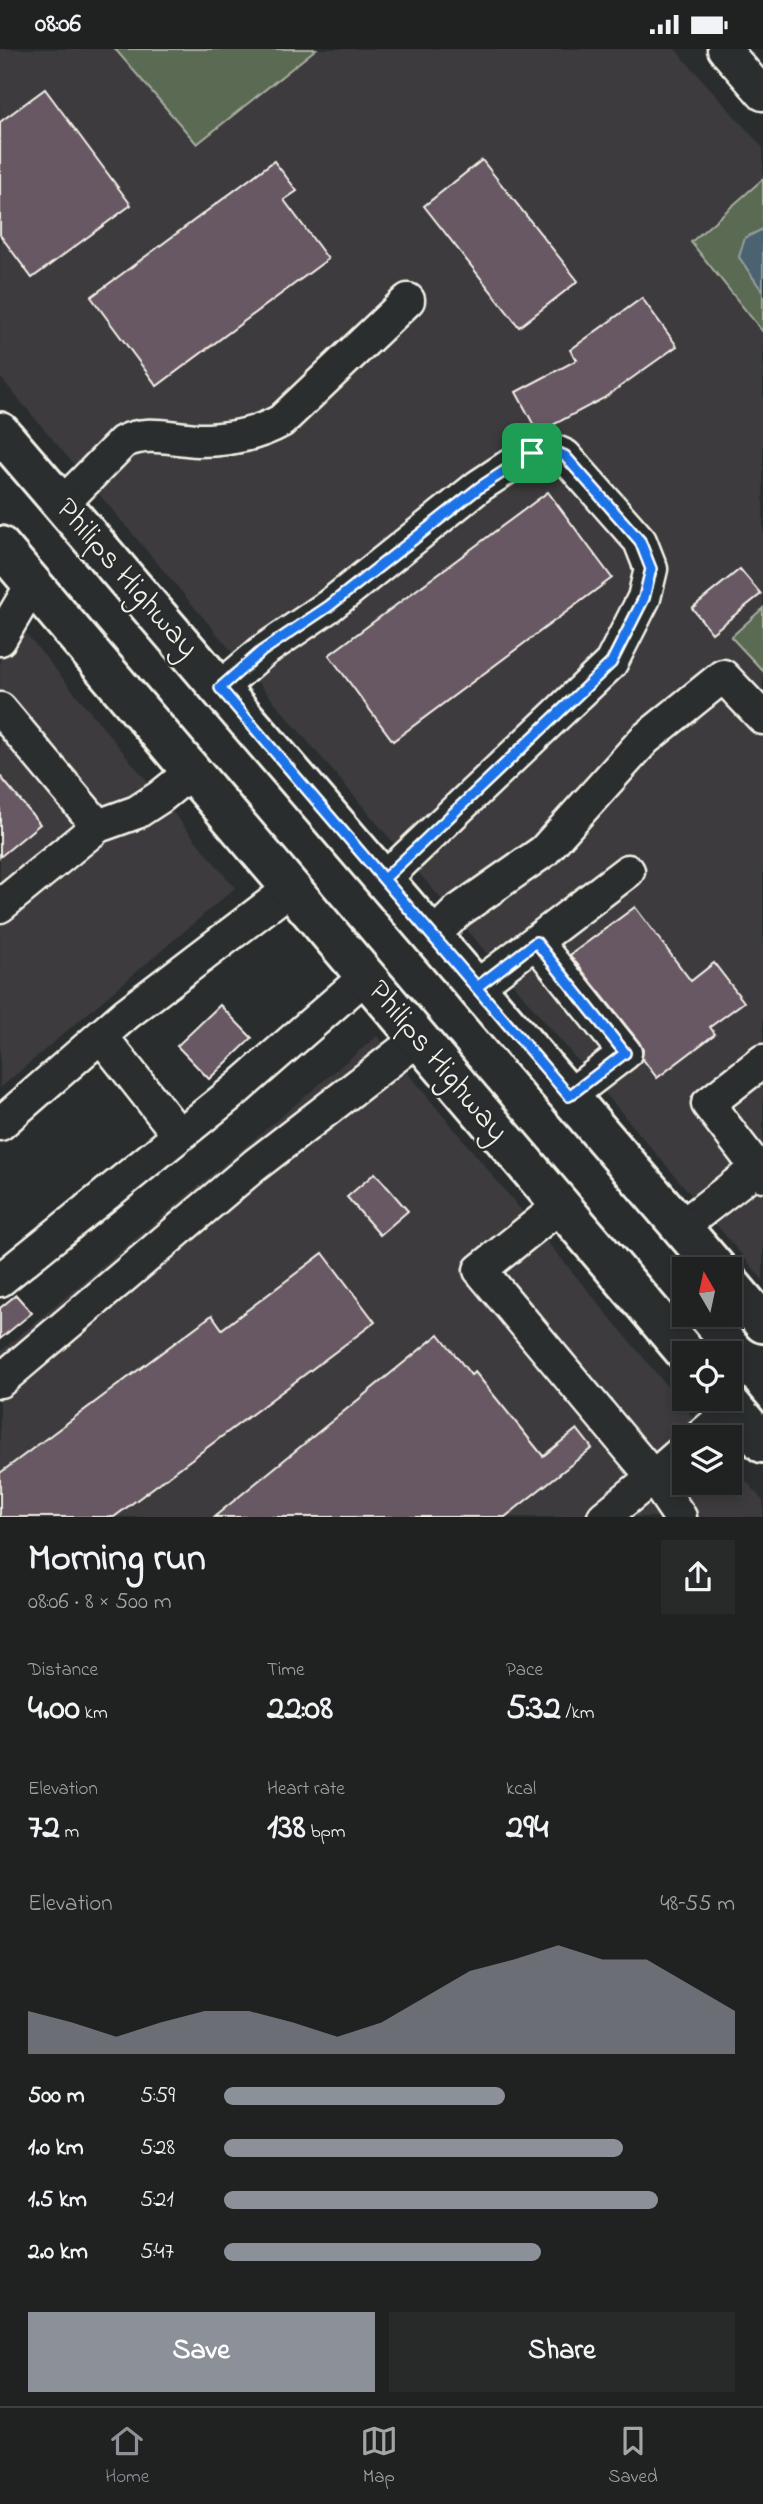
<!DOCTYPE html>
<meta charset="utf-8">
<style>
:root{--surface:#202222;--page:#282a2a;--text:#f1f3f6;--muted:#a2a4a5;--line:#3d3f40;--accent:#8c9099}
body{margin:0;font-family:"Indie Flower",sans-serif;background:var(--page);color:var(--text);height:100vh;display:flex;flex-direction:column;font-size:26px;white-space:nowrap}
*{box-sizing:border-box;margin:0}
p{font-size:23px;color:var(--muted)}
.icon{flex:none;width:38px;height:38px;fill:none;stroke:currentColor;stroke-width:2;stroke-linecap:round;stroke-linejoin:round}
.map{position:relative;height:1468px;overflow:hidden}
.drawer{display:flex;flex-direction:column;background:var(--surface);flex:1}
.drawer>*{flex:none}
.needle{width:46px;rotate:351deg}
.controls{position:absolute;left:672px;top:1208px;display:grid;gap:14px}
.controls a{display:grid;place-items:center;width:70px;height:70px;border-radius:0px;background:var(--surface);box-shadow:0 4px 10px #0003,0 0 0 2px var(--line);font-size:35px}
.pin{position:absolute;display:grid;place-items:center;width:60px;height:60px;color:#fff;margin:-30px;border-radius:14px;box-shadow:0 4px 10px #0006}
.round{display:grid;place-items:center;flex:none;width:74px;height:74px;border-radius:0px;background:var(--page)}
.head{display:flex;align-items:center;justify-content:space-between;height:119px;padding:0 28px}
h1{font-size:38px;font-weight:700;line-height:52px}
.stats{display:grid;grid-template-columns:repeat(3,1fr);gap:10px;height:119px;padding:7px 28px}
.stats div{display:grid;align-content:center}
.stats b{font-size:35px;font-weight:700}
.stats small{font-size:19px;font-weight:400}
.stats p{font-size:19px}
.chart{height:196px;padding:14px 28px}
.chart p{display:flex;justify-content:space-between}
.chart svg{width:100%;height:126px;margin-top:7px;fill:var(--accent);opacity:.7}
.cta{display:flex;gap:14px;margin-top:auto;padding:14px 28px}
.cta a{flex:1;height:80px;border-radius:0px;background:var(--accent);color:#fff;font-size:28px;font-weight:700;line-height:80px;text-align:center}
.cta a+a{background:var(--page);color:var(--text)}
ul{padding:0 28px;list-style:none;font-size:23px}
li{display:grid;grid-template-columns:112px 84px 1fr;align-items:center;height:52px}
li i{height:18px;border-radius:9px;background:var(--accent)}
.status{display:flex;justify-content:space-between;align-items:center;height:49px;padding:0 35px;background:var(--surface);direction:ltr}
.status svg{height:19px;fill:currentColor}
.tabs{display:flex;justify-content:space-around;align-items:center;height:98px;border-top:2px solid var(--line);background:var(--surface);font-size:19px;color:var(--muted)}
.tabs a{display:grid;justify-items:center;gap:4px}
.tabs .on{color:var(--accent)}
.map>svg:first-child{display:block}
.built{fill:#3c3a3e}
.green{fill:#5a6a53;stroke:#a7ae9e;stroke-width:2}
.water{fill:#4c6470;stroke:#8f9ca0;stroke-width:2}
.building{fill:#675864;stroke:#f4f1e8;stroke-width:2}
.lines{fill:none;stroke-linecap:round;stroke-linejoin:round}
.minor-casing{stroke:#f4f1e8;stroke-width:37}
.major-casing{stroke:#f4f1e8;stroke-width:44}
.minor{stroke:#2a2d2e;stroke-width:32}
.major{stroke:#2a2d2e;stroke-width:38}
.route-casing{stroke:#fff;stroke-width:14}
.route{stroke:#1a73e8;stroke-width:9}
.labels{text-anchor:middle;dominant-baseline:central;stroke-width:5;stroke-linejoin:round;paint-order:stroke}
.street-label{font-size:32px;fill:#f4f1e8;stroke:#2a2d2e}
</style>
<div class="status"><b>08:06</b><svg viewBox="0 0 49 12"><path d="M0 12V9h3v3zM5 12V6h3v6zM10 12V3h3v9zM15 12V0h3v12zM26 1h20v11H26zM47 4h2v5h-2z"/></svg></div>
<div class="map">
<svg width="763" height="1468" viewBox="0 0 763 1468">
<rect width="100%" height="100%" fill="#2a2d2e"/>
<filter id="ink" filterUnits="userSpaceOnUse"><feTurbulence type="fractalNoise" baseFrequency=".0143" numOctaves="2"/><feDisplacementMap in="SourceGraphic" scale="14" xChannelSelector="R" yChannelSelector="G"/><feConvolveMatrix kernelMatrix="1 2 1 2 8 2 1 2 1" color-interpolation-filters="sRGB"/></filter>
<g filter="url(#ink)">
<path class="built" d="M0,0H115L198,95L316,0H675L763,99V130L691,193L763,283V559L731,588L763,622V1231L0,328Z
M0,553L235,839L0,1039Z
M377,987L709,1388H684V1433H730V1412L763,1452V1468H0V1303Z"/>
<path class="green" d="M115,0H316L197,95Z
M763,130V180L745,189L739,208L763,243V283L691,193Z
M763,559V622L731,588Z"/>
<path class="water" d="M763,180V243L739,208L745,189Z"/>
<path class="building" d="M45,40L131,156L32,229L0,186V73Z
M482,111L578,232L519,278L424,157Z
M274,112L297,142L284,151L328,210L157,337L91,248Z
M642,249L677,297L604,349L538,384L516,343L577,311L570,301Z
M548,443L612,529L393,692L329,606Z
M740,520L761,545L712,584L692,559Z
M0,727L40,775L0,808Z
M635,858L691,932L714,914L744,953L710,978L715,985L657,1029L642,1009L643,1001L639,993L570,906Z
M220,956L252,989L209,1030L177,997Z
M375,1124L408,1162L380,1186L347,1148Z
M323,1204L375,1273L114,1468H0V1424L212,1266L222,1280Z
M16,1246L32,1264L0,1290V1259Z
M439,1285L471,1326L475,1323L543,1407L577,1380L592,1399L505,1468H214Z"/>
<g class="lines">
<defs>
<path id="minor" d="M724,0L763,45
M62,455L123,393C147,381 172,390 198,391C226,391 256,386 281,372L408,251
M0,590L32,536
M220,639L263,602L329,557L479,437L520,410L542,403H556L565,407L640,492L651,520L644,549L611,614L384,830
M0,660L98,777
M0,857L98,777L137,763L160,748L191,723
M433,887L458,862L544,802L645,690L723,627L763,669
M536,893L625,1004L569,1047
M476,938L628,822
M101,987L179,1086
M0,1075L126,965L290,840
M757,1119L708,1055L763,1012
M560,1157L480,1221L653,1428L604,1468
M681,1178L757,1119L763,1126
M0,1231L238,1039L365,928
M0,1332L255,1116L418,990
M700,1388L734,1359
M680,1468L653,1428L684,1401"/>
<path id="major" d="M0,383L717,1220
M0,497L686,1304
M730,1235L763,1274
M725,1349L763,1394"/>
</defs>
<use href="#minor" class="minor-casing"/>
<use href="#major" class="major-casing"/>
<use href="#minor" class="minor"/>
<use href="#major" class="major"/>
</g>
</g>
<g class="lines" filter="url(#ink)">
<defs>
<path id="route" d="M532,404L480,438L329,557L262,602L220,639L569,1047L625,1004L536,893L477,938L384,830L611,614L644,549L651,520L640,492L565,407L556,403L532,404"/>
</defs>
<use href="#route" class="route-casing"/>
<use href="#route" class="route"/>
</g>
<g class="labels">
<g class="street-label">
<text transform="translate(126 530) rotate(49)">Philips Highway</text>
<text transform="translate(437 1013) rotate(50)">Philips Highway</text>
</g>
</g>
</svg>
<div class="controls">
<a><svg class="needle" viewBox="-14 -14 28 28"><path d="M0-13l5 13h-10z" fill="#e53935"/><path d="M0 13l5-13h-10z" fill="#a2a4a5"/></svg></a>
<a><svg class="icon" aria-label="locate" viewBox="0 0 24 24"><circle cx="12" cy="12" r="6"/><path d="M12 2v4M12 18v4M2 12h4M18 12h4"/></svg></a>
<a><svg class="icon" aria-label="layers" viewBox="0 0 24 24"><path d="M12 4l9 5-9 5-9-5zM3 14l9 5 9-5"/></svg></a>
</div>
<div class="pin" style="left:532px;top:404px;background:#1e9e55"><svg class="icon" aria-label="arrive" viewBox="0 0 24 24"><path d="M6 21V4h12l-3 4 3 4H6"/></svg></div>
</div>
<section class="drawer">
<div class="head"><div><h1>Morning run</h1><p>08:06 · 8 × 500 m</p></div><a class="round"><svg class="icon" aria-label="share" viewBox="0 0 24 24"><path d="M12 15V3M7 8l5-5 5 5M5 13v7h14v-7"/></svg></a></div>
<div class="stats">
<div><p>Distance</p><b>4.00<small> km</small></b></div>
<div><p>Time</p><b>22:08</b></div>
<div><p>Pace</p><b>5:32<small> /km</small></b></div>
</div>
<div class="stats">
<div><p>Elevation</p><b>72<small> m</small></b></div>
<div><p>Heart rate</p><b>138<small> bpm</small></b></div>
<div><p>kcal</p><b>294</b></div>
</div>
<div class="chart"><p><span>Elevation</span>48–55 m</p>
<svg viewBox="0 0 160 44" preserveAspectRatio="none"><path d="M0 44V29L10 33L20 38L30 33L40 29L50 29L60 33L70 38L80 33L90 24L100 15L110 11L120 6L130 11L140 11L150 20L160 29V44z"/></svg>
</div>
<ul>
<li><b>500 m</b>5:59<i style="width:55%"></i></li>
<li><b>1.0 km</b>5:28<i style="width:78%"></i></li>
<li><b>1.5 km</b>5:21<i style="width:85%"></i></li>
<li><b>2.0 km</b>5:47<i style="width:62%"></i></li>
</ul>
<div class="cta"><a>Save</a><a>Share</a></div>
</section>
<nav class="tabs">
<a class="on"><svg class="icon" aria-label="home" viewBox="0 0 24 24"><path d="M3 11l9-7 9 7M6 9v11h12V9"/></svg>Home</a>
<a><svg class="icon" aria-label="map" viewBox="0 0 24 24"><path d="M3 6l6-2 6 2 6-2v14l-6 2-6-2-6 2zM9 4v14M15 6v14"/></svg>Map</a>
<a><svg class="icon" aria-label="saved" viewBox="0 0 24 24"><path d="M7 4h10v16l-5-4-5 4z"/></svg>Saved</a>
</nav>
